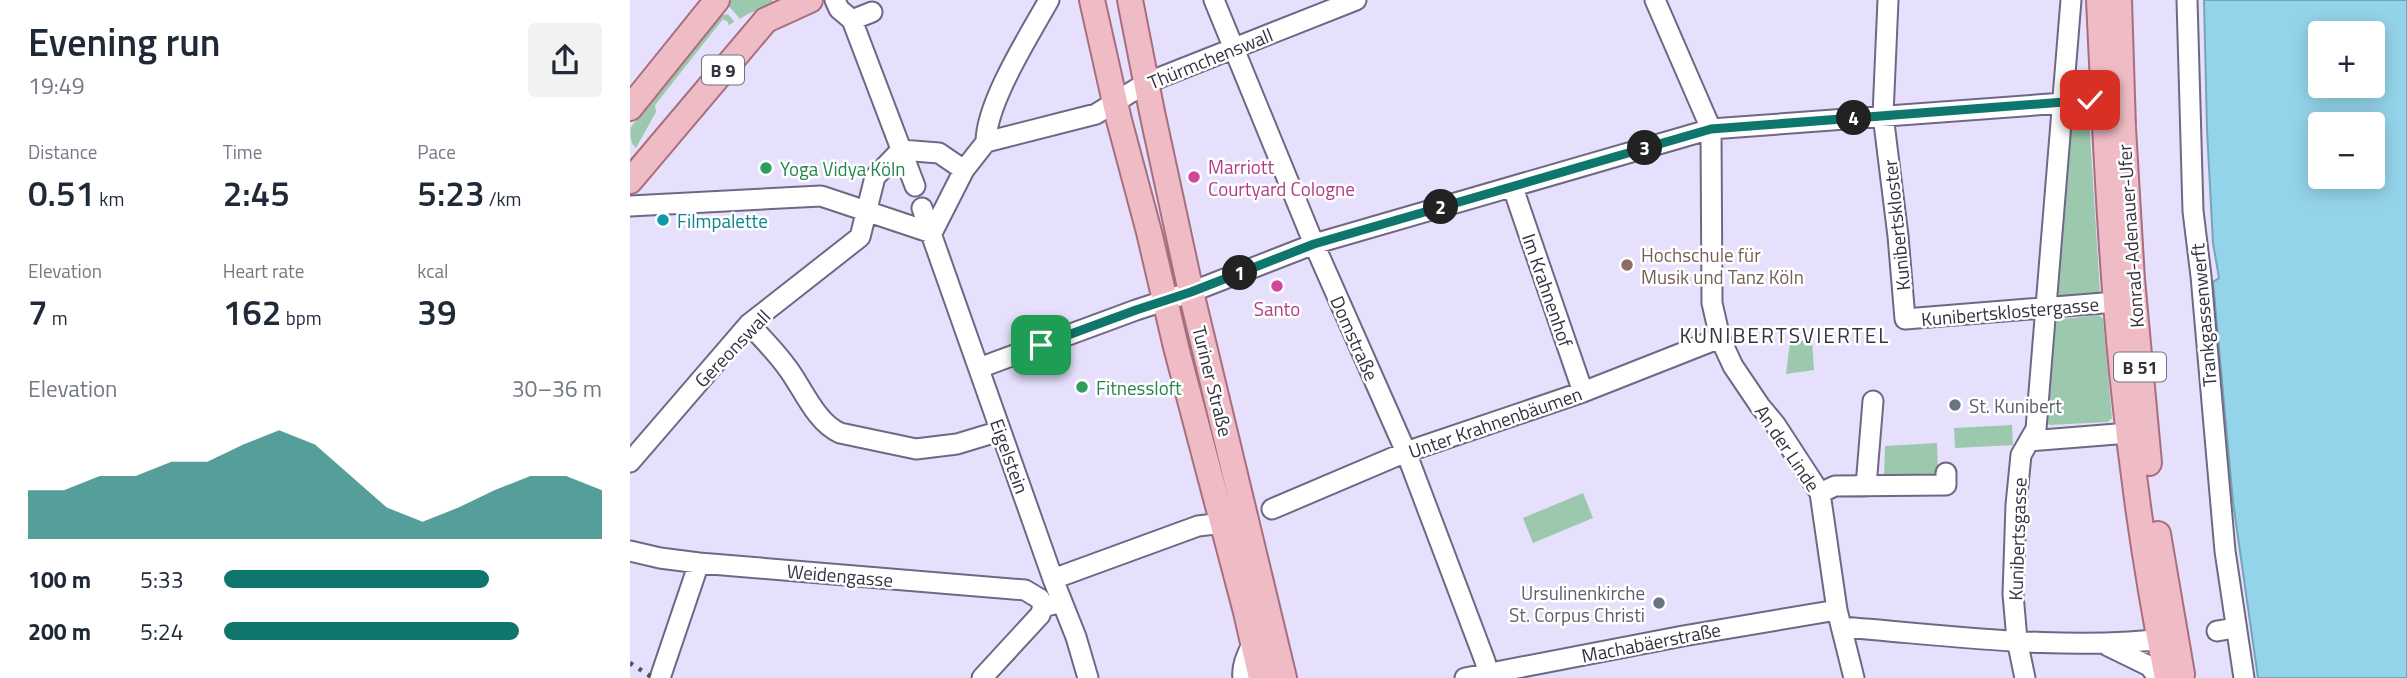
<!DOCTYPE html>
<meta charset="utf-8">
<style>
:root{--surface:#fff;--page:#f2f2f3;--text:#1f2937;--muted:#747a83;--accent:#0f766e}
body{margin:0;font-family:"Titillium Web",sans-serif;background:var(--page);color:var(--text);height:100vh;display:flex;flex-direction:column;font-size:26px;white-space:nowrap}
*{box-sizing:border-box;margin:0}
p{font-size:23px;color:var(--muted)}
.icon{flex:none;width:38px;height:38px;fill:none;stroke:currentColor;stroke-width:2;stroke-linecap:round;stroke-linejoin:round}
.map{position:relative;flex:1;overflow:hidden}
.panel{display:flex;flex-direction:column;background:var(--surface);width:630px}
.panel>*{flex:none}
.buttons{position:absolute;left:1678px;top:21px;display:grid;gap:14px}
.buttons a{display:grid;place-items:center;width:77px;height:77px;border-radius:7px;background:var(--surface);box-shadow:0 4px 18px #0003;font-size:35px}
.pin{position:absolute;display:grid;place-items:center;width:60px;height:60px;color:#fff;margin:-30px;border-radius:14px;box-shadow:0 4px 10px #0006}
.km{position:absolute;width:35px;height:35px;margin:-18px;border-radius:50%;background:#222;color:#fff;font-size:19px;line-height:35px;text-align:center}
.round{display:grid;place-items:center;flex:none;width:74px;height:74px;border-radius:7px;background:var(--page)}
.head{display:flex;align-items:center;justify-content:space-between;height:119px;padding:0 28px}
h1{font-size:38px;font-weight:600;line-height:52px}
.metrics{display:grid;grid-template-columns:repeat(3,1fr);gap:10px;height:119px;padding:7px 28px}
.metrics div{display:grid;align-content:center}
.metrics b{font-size:35px;font-weight:600}
.metrics small{font-size:19px;font-weight:400}
.metrics p{font-size:19px}
.chart{height:196px;padding:14px 28px}
.chart p{display:flex;justify-content:space-between}
.chart svg{width:100%;height:126px;margin-top:7px;fill:var(--accent);opacity:.7}
ul{padding:0 28px;list-style:none;font-size:23px}
li{display:grid;grid-template-columns:112px 84px 1fr;align-items:center;height:52px}
li i{height:18px;border-radius:9px;background:var(--accent)}
main{display:flex;flex:1;min-height:0}
.map>svg:first-child{display:block}
.green{fill:#9cc8ae}
.water{fill:#94d4ea;stroke:#78a4b7;stroke-width:2;fill-rule:evenodd}
.lines{fill:none;stroke-linecap:round;stroke-linejoin:round}
.minor-casing{stroke:#6e6886;stroke-width:23}
.major-casing{stroke:#a76f7d;stroke-width:28}
.minor{stroke:#fff;stroke-width:19}
.major{stroke:#efbcc5;stroke-width:24}
.rail{stroke:#585465;stroke-width:4.5;stroke-dasharray:3.5 7;stroke-linecap:butt}
.route-casing{stroke:#fff;stroke-width:14}
.route{stroke:#0f766e;stroke-width:9}
.leisure-dot{fill:#2e9e5b;stroke:#fff;stroke-width:2.5}
.hotel-dot{fill:#d1479c;stroke:#fff;stroke-width:2.5}
.culture-dot{fill:#0f9aa8;stroke:#fff;stroke-width:2.5}
.education-dot{fill:#8d6e63;stroke:#fff;stroke-width:2.5}
.worship-dot{fill:#6b7280;stroke:#fff;stroke-width:2.5}
.labels{text-anchor:middle;dominant-baseline:central;stroke-width:5;stroke-linejoin:round;paint-order:stroke}
.shield{fill:#fff;stroke:#72707a;stroke-width:2}
.shield-label{font-size:18px;font-weight:bold;fill:#363341}
.street-label{font-size:19px;fill:#363341;stroke:#fff}
.hotel-label{font-size:19px;fill:#b23c85;stroke:#fff;text-anchor:start}
.leisure-label{font-size:19px;fill:#27864d;stroke:#fff;text-anchor:start}
.culture-label{font-size:19px;fill:#0d838f;stroke:#fff;text-anchor:start}
.education-label{font-size:19px;fill:#785e54;stroke:#fff;text-anchor:start}
.worship-label{font-size:19px;fill:#5b616d;stroke:#fff;text-anchor:start}
.neighbourhood-label{font-size:21px;letter-spacing:2px;fill:#363341;stroke:#fff}
</style>
<main>
<section class="panel">
<div class="head"><div><h1>Evening run</h1><p>19:49</p></div><a class="round"><svg class="icon" aria-label="share" viewBox="0 0 24 24"><path d="M12 15V3M7 8l5-5 5 5M5 13v7h14v-7"/></svg></a></div>
<div class="metrics">
<div><p>Distance</p><b>0.51<small> km</small></b></div>
<div><p>Time</p><b>2:45</b></div>
<div><p>Pace</p><b>5:23<small> /km</small></b></div>
</div>
<div class="metrics">
<div><p>Elevation</p><b>7<small> m</small></b></div>
<div><p>Heart rate</p><b>162<small> bpm</small></b></div>
<div><p>kcal</p><b>39</b></div>
</div>
<div class="chart"><p><span>Elevation</span>30–36 m</p>
<svg viewBox="0 0 160 44" preserveAspectRatio="none"><path d="M0 44V27L10 27L20 22L30 22L40 17L50 17L60 11L70 6L80 11L90 22L100 33L110 38L120 33L130 27L140 22L150 22L160 27V44z"/></svg>
</div>
<ul>
<li><b>100 m</b>5:33<i style="width:70%"></i></li>
<li><b>200 m</b>5:24<i style="width:78%"></i></li>
</ul>
</section>
<div class="map">
<svg width="1777" height="678" viewBox="0 0 1777 678">
<rect width="100%" height="100%" fill="#e6e0fc"/>
<path class="green" d="M100,0H142L146,4C134,10 121,10 110,19L98,5Z
M98,14L104,21L103,23L98,25V22L93,19L25,105L26,112L6,148C0,143 0,134 1,127L92,15Z
M1452,114L1459,119L1470,292L1469,294L1431,297L1427,293L1442,119Z
M1469,315L1473,319L1482,418L1478,422L1419,425L1416,419L1425,320Z
M1182,340L1184,370L1156,374L1160,342Z
M1382,425L1383,445L1325,448L1324,428Z
M1307,443L1308,476L1254,477L1255,446Z
M953,493L963,518L903,543L893,518Z"/>
<path class="water" d="M1574,0H1777V678H1628L1603,502L1583,282L1589,278L1583,243L1577,130ZM1690,33H1743V86H1690ZM1690,124H1743V177H1690Z"/>
<g class="lines">
<defs>
<path id="minor" d="M205,0L209,9L222,20L285,186
M584,0L684,244L776,452L855,661L859,678
M1025,0L1081,129L1082,303L1090,338L1103,366L1130,406L1145,424L1190,493L1207,610L1224,678
M1258,0L1253,115L1268,236L1275,319
M1557,0L1563,211L1571,276L1595,551L1614,678
M222,20L242,12
M356,142L466,114L516,83L726,0
M356,142C356,103 399,36 419,0
M883,188L953,392
M0,206L191,196L302,233
M292,208L423,579L446,637L458,678
M302,233L334,170L356,142
M1275,319L1486,302
M119,324C132,338 145,351 156,366C172,386 185,422 210,433L286,449L327,444L370,431
M349,368L506,310L561,292L684,244L1081,129L1474,100L1487,96
M1399,441L1499,433
M0,462L119,324L230,237L245,177L271,150L309,153L334,170
M1236,486L1243,401
M1190,493L1205,486L1316,485V473
M642,509L776,452L953,392L1090,338
M0,551L30,558L69,563L395,590L410,599L413,607
M423,579L568,526L585,524L603,530
M1211,627C1318,635 1435,652 1542,638
M1587,631L1605,628
M1478,646L1519,666L1529,678
M30,678L69,563
M352,678L410,615L413,607L424,604
M613,678C611,666 618,653 623,642
M835,678L1053,636L1207,610
M1395,678L1387,640L1383,594L1386,505L1391,455L1406,429L1441,0"/>
<path id="major" d="M462,0L489,120L519,232L546,347L616,612L631,678
M500,0L522,112L561,292L654,678
M1469,0C1475,124 1480,249 1492,372C1502,475 1517,577 1537,678
M1489,0L1493,128L1502,279L1519,463
M0,108L87,0
M0,181L136,20L180,0
M1528,534L1552,674"/>
</defs>
<use href="#minor" class="minor-casing"/>
<use href="#major" class="major-casing"/>
<use href="#minor" class="minor"/>
<use href="#major" class="major"/>
<path class="rail" d="M0,663L23,678"/>
</g>
<g class="lines">
<defs>
<path id="route" d="M411,345L506,310L561,292L684,244L1081,129L1460,100"/>
</defs>
<use href="#route" class="route-casing"/>
<use href="#route" class="route"/>
</g>
<g class="leisure-dot">
<circle cx="136" cy="168" r="7"/>
<circle cx="452" cy="387" r="7"/>
</g>
<g class="hotel-dot">
<circle cx="564" cy="177" r="7"/>
<circle cx="647" cy="286" r="7"/>
</g>
<circle class="culture-dot" cx="33" cy="220" r="7"/>
<circle class="education-dot" cx="997" cy="265" r="7"/>
<g class="worship-dot">
<circle cx="1325" cy="405" r="7"/>
<circle cx="1029" cy="603" r="7"/>
</g>
<g class="labels">
<g class="shield">
<rect x="72" y="55.5" width="42" height="29" rx="5"/>
<rect x="1484" y="352.5" width="52" height="29" rx="5"/>
</g>
<g class="shield-label">
<text x="93" y="70">B 9</text>
<text x="1510" y="367">B 51</text>
</g>
<g class="street-label">
<text transform="translate(580 58) rotate(-22)">Thürmchenswall</text>
<text transform="translate(1266 225) rotate(-96)">Kunibertskloster</text>
<text transform="translate(1500 236) rotate(-94)">Konrad-Adenauer-Ufer</text>
<text transform="translate(918 290) rotate(71)">Im Krahnenhof</text>
<text transform="translate(1380 311) rotate(-5)">Kunibertsklostergasse</text>
<text transform="translate(1573 315) rotate(-95)">Trankgassenwerft</text>
<text transform="translate(725 338) rotate(66)">Domstraße</text>
<text transform="translate(102 348) rotate(-46)">Gereonswall</text>
<text transform="translate(583 381) rotate(76)">Turiner Straße</text>
<text transform="translate(865 422) rotate(-19)">Unter Krahnenbäumen</text>
<text transform="translate(1158 448) rotate(56)">An der Linde</text>
<text transform="translate(380 456) rotate(70)">Eigelstein</text>
<text transform="translate(1387 539) rotate(-88)">Kunibertsgasse</text>
<text transform="translate(210 575) rotate(5)">Weidengasse</text>
<text transform="translate(1021 642) rotate(-11)">Machabäerstraße</text>
</g>
<g class="hotel-label">
<text x="578" y="166">Marriott<tspan x="578" dy="22">Courtyard Cologne</tspan></text>
<text x="647" y="308" text-anchor="middle">Santo</text>
</g>
<g class="leisure-label">
<text x="150" y="168">Yoga Vidya Köln</text>
<text x="466" y="387">Fitnessloft</text>
</g>
<g class="culture-label">
<text x="47" y="220">Filmpalette</text>
</g>
<g class="education-label">
<text x="1011" y="254">Hochschule für<tspan x="1011" dy="22">Musik und Tanz Köln</tspan></text>
</g>
<g class="worship-label">
<text x="1339" y="405">St. Kunibert</text>
<text x="1015" y="592" text-anchor="end">Ursulinenkirche<tspan x="1015" dy="22">St. Corpus Christi</tspan></text>
</g>
<g class="neighbourhood-label">
<text x="1155" y="335">KUNIBERTSVIERTEL</text>
</g>
</g>
</svg>
<div class="buttons">
<a>+</a>
<a>−</a>
</div>
<div class="pin" style="left:411px;top:345px;background:#1e9e55"><svg class="icon" aria-label="arrive" viewBox="0 0 24 24"><path d="M6 21V4h12l-3 4 3 4H6"/></svg></div>
<div class="pin" style="left:1460px;top:100px;background:#d93025"><svg class="icon" aria-label="check" viewBox="0 0 24 24"><path d="M5 12l5 5 9-10"/></svg></div>
<b class="km" style="left:610px;top:273px">1</b>
<b class="km" style="left:811px;top:207px">2</b>
<b class="km" style="left:1015px;top:148px">3</b>
<b class="km" style="left:1224px;top:118px">4</b>
</div>
</main>
